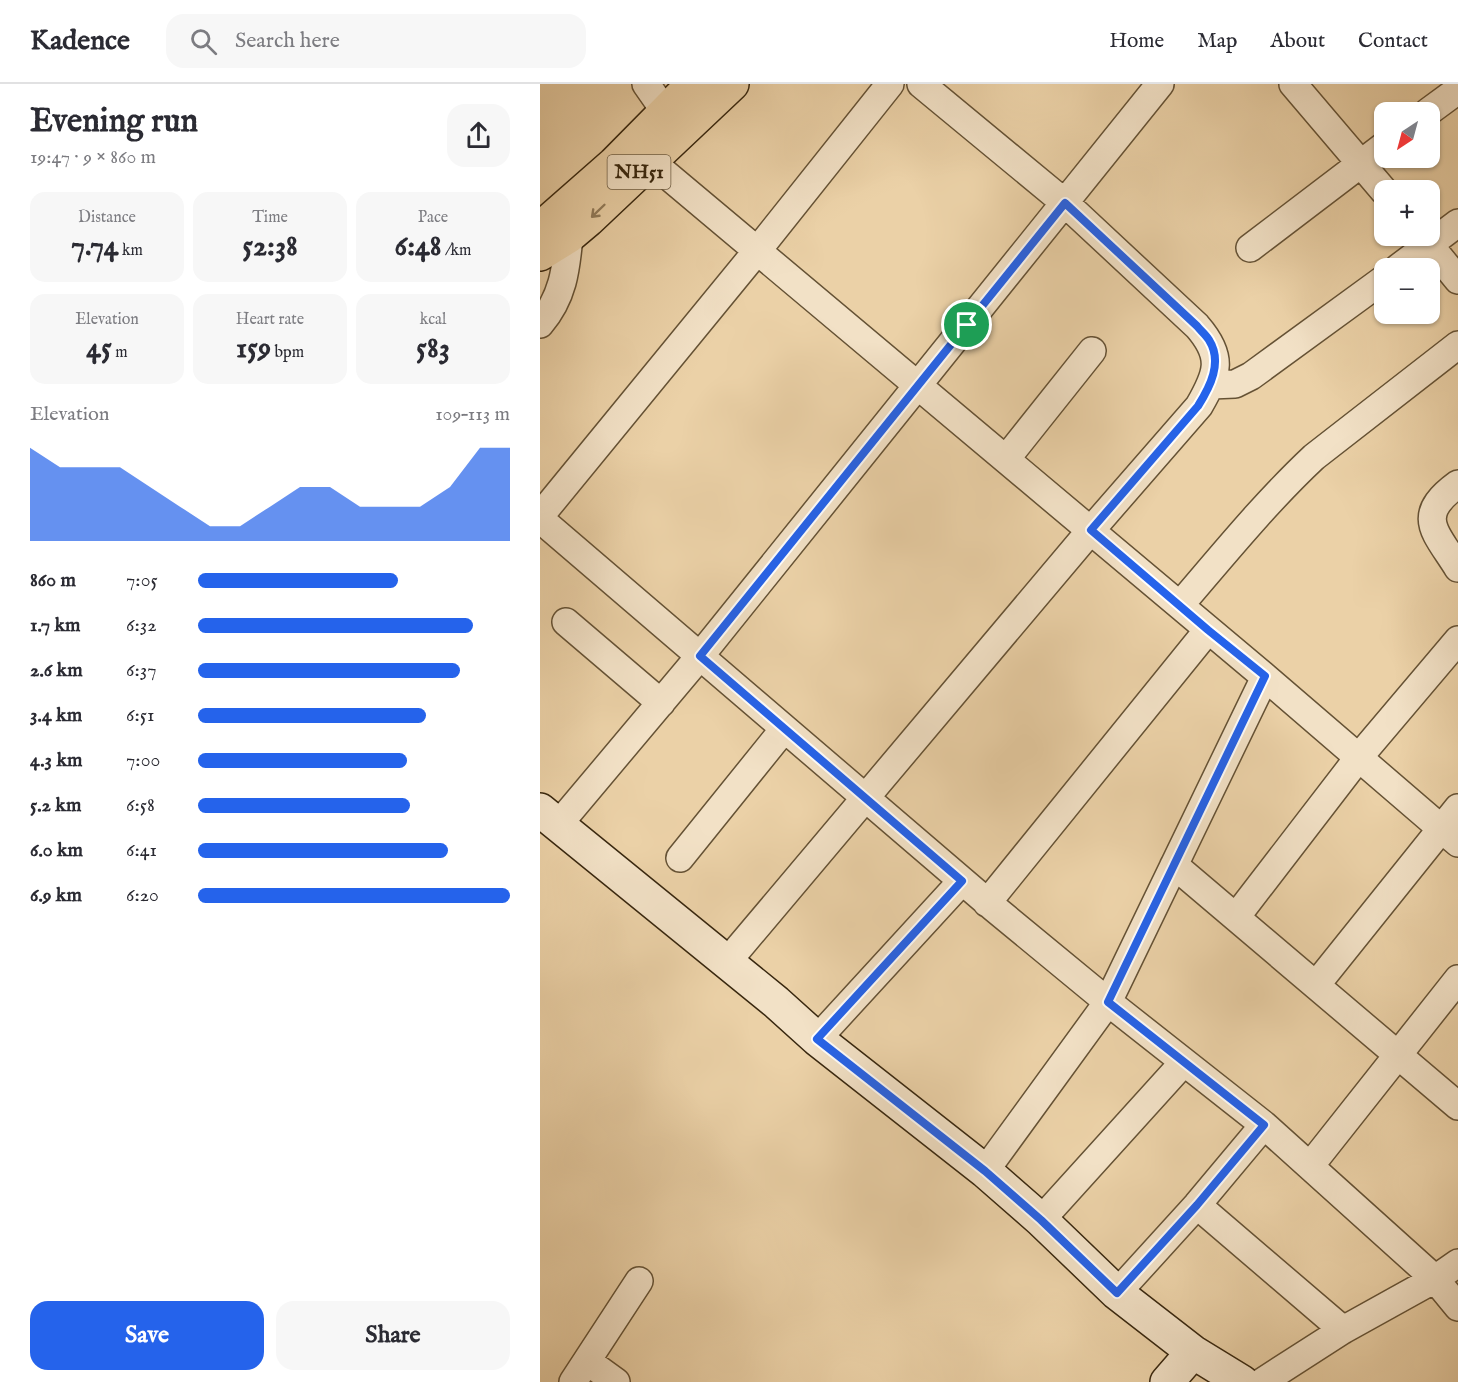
<!DOCTYPE html>
<meta charset="utf-8">
<style>
:root{--surface:#fff;--page:#f7f7f7;--text:#2b2b33;--muted:#7c7c81;--line:#e1e1e2;--accent:#2563eb}
body{margin:0;font-family:"IM FELL English",serif;background:var(--page);color:var(--text);height:100vh;display:flex;flex-direction:column;font-size:22px;white-space:nowrap}
*{box-sizing:border-box;margin:0}
p{font-size:20px;color:var(--muted)}
.icon{flex:none;width:33px;height:33px;fill:none;stroke:currentColor;stroke-width:2;stroke-linecap:round;stroke-linejoin:round}
.map{position:relative;flex:1;overflow:hidden}
.panel{display:flex;flex-direction:column;background:var(--surface);width:540px}
.panel>*{flex:none}
.needle{width:39px;rotate:216deg}
.fabs{position:absolute;left:834px;top:18px;display:grid;gap:12px}
.fabs a{display:grid;place-items:center;width:66px;height:66px;border-radius:12px;background:var(--surface);box-shadow:0 2px 4px #0004;font-size:30px}
.pin{position:absolute;display:grid;place-items:center;width:51px;height:51px;color:#fff;margin:-26px;border:3px solid #fff;border-radius:50%;box-shadow:0 2px 6px #0007}
.round{display:grid;place-items:center;flex:none;width:63px;height:63px;border-radius:18px;background:var(--page)}
.summary{display:flex;align-items:center;justify-content:space-between;height:102px;padding:0 30px}
h1{font-size:33px;font-weight:700;line-height:45px}
.figures{display:grid;grid-template-columns:repeat(3,1fr);gap:9px;height:102px;padding:6px 30px}
.figures div{display:grid;align-content:center;border-radius:15px;background:var(--page);text-align:center}
.figures b{font-size:30px;font-weight:700}
.figures small{font-size:16px;font-weight:400}
.figures p{font-size:16px}
.chart{height:168px;padding:12px 30px}
.chart p{display:flex;justify-content:space-between}
.chart svg{width:100%;height:108px;margin-top:6px;fill:var(--accent);opacity:.7}
.action{display:flex;gap:12px;margin-top:auto;padding:12px 30px}
.action a{flex:1;height:69px;border-radius:18px;background:var(--accent);color:#fff;font-size:24px;font-weight:700;line-height:69px;text-align:center}
.action a+a{background:var(--page);color:var(--text)}
ul{padding:0 30px;list-style:none;font-size:20px}
li{display:grid;grid-template-columns:96px 72px 1fr;align-items:center;height:45px}
li i{height:15px;border-radius:8px;background:var(--accent)}
header{display:flex;align-items:center;gap:36px;box-sizing:border-box;height:84px;padding:0 30px;background:var(--surface);border-bottom:2px solid var(--line)}
header strong{font-size:28px}
nav{display:flex;gap:33px;margin-inline-start:auto;font-size:21px}
.search{width:420px;height:54px;background:var(--page);display:flex;align-items:center;gap:15px;box-sizing:border-box;padding:0 21px;border-radius:18px;color:var(--muted);font-size:22px}
main{display:flex;flex:1;min-height:0}
.map>svg:first-child{display:block}
.lines{fill:none;stroke-linecap:round;stroke-linejoin:round}
.street-casing{stroke:#655235;stroke-width:30}
.secondary-casing{stroke:#38270f;stroke-width:36}
.highway-casing{stroke:#38270f;stroke-width:36}
.street{stroke:#f2e1c6;stroke-width:27}
.secondary{stroke:#f2e1c6;stroke-width:33}
.highway{stroke:#ebd1a7;stroke-width:33}
.oneway{stroke:#927c5b}
.route-casing{stroke:#fff;stroke-width:12}
.route{stroke:#2563eb;stroke-width:8}
.labels{text-anchor:middle;dominant-baseline:central;stroke-width:4.5;stroke-linejoin:round;paint-order:stroke}
.shield{fill:#f2e1c6;stroke:#705f46;stroke-width:1.5}
.shield-label{font-size:20px;font-weight:bold;fill:#38270f}
</style>
<header>
<strong>Kadence</strong>
<div class="search"><svg class="icon" aria-label="search" viewBox="0 0 24 24"><circle cx="10" cy="10" r="6"/><path d="M15 15l6 6"/></svg>Search here</div>
<nav><a>Home</a><a>Map</a><a>About</a><a>Contact</a></nav>
</header>
<main>
<section class="panel">
<div class="summary"><div><h1>Evening run</h1><p>19:47 · 9 × 860 m</p></div><a class="round"><svg class="icon" aria-label="share" viewBox="0 0 24 24"><path d="M12 15V3M7 8l5-5 5 5M5 13v7h14v-7"/></svg></a></div>
<div class="figures">
<div><p>Distance</p><b>7.74<small> km</small></b></div>
<div><p>Time</p><b>52:38</b></div>
<div><p>Pace</p><b>6:48<small> /km</small></b></div>
</div>
<div class="figures">
<div><p>Elevation</p><b>45<small> m</small></b></div>
<div><p>Heart rate</p><b>159<small> bpm</small></b></div>
<div><p>kcal</p><b>583</b></div>
</div>
<div class="chart"><p><span>Elevation</span>109–113 m</p>
<svg viewBox="0 0 160 44" preserveAspectRatio="none"><path d="M0 44V6L10 14L20 14L30 14L40 22L50 30L60 38L70 38L80 30L90 22L100 22L110 30L120 30L130 30L140 22L150 6L160 6V44z"/></svg>
</div>
<ul>
<li><b>860 m</b>7:05<i style="width:64%"></i></li>
<li><b>1.7 km</b>6:32<i style="width:88%"></i></li>
<li><b>2.6 km</b>6:37<i style="width:84%"></i></li>
<li><b>3.4 km</b>6:51<i style="width:73%"></i></li>
<li><b>4.3 km</b>7:00<i style="width:67%"></i></li>
<li><b>5.2 km</b>6:58<i style="width:68%"></i></li>
<li><b>6.0 km</b>6:41<i style="width:80%"></i></li>
<li><b>6.9 km</b>6:20<i style="width:100%"></i></li>
</ul>
<div class="action"><a>Save</a><a>Share</a></div>
</section>
<div class="map">
<svg width="918" height="1298" viewBox="0 0 918 1298">
<rect width="100%" height="100%" fill="#ebd1a7"/>
<filter id="stains"><feTurbulence type="fractalNoise" baseFrequency=".00333" numOctaves="4"/><feColorMatrix values="0 0 0 0 .2 0 0 0 0 .09 0 0 0 0 .02 0 0 0 .5 -.17"/></filter>
<radialGradient id="worn" r=".72"><stop offset=".6" stop-color="#630" stop-opacity="0"/><stop offset="1" stop-color="#630" stop-opacity=".3"/></radialGradient>
<g class="lines">
<defs>
<path id="street" d="M106,0L136,43
M753,0L844,107
M888,28L918,6
M96,65L725,593L918,759
M882,152L918,196
M710,164L844,62
M858,184L918,139
M0,240C23,213 26,186 29,152
M671,301L695,300L711,292L844,195
M466,375L552,267
M918,400C874,432 895,447 918,484
M0,432L217,167L350,0
M0,435L454,824L568,918L724,1041L895,1195L918,1223
M640,521C683,471 725,419 774,373L918,261
M26,538L121,619
M18,741L160,572L620,0
M140,774L244,645
M634,781L918,1022
M447,819L668,546
M696,833L819,673L918,556
M187,878L551,446L659,322C678,289 684,273 657,242L525,119L381,0
M776,901L918,724
M277,955L422,797
M770,1082L918,895
M445,1087L568,918L725,593
M657,1121L803,1246
M501,1136L644,978
M577,1209L657,1121L724,1041
M47,1277L76,1298
M33,1298L99,1197
M722,1298L803,1246L895,1195L918,1179"/>
<path id="secondary" d="M0,726L236,918L277,955L445,1087L501,1136L577,1209L653,1268L702,1298
M627,1298L653,1268"/>
<path id="highway" d="M0,145L74,80L153,0
M0,170L29,152L48,136L192,0"/>
</defs>
<use href="#street" class="street-casing"/>
<use href="#secondary" class="secondary-casing"/>
<use href="#highway" class="highway-casing"/>
<use href="#street" class="street"/>
<use href="#secondary" class="secondary"/>
<use href="#highway" class="highway"/>
</g>
<defs><path id="oneway-shaft" d="M-6 0H5M1.5-3L5.5 0L1.5 3" fill="none" stroke-width="1.6" stroke-linecap="round" stroke-linejoin="round" transform="scale(1.5)"/></defs>
<use class="oneway" href="#oneway-shaft" transform="translate(58 127) rotate(136)"/>
<g class="lines">
<defs>
<path id="route" d="M525,119L657,242C661,247 666,251 669,256C683,278 670,303 658,322L551,446L668,546L725,592L568,918L724,1041L657,1121L577,1209L501,1136L445,1087L277,955L422,797L160,572Z"/>
</defs>
<use href="#route" class="route-casing"/>
<use href="#route" class="route"/>
</g>
<g class="labels">
<rect class="shield" x="67.5" y="71" width="63" height="34" rx="4.5"/>
<g class="shield-label">
<text x="99" y="88">NH51</text>
</g>
</g>
<rect width="100%" height="100%" filter="url(#stains)"/>
<rect width="100%" height="100%" fill="url(#worn)"/>
</svg>
<div class="fabs">
<a><svg class="needle" viewBox="-14 -14 28 28"><path d="M0-13l5 13h-10z" fill="#e53935"/><path d="M0 13l5-13h-10z" fill="#7c7c81"/></svg></a>
<a>+</a>
<a>−</a>
</div>
<div class="pin" style="left:427px;top:241px;background:#1e9e55"><svg class="icon" aria-label="arrive" viewBox="0 0 24 24"><path d="M6 21V4h12l-3 4 3 4H6"/></svg></div>
</div>
</main>
